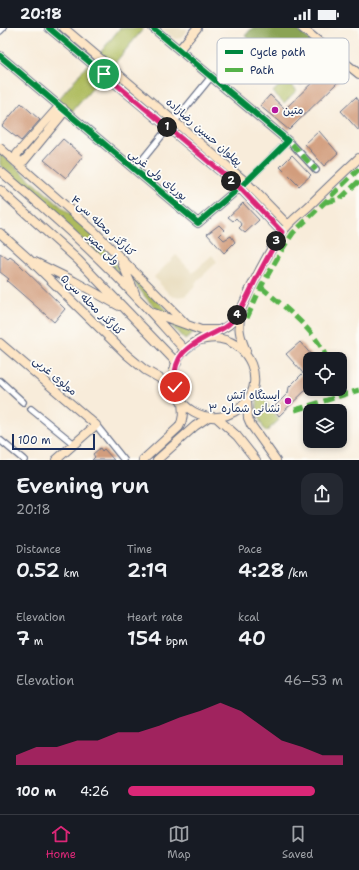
<!DOCTYPE html>
<meta charset="utf-8">
<style>
:root{--surface:#171b24;--page:#242831;--text:#f1f3f6;--muted:#9ea1a6;--line:#363941;--accent:#db2777}
body{margin:0;font-family:"Shantell Sans","Playpen Sans Arabic",sans-serif;background:var(--page);color:var(--text);height:100vh;display:flex;flex-direction:column;font-size:15px;white-space:nowrap}
*{box-sizing:border-box;margin:0}
p{font-size:13px;color:var(--muted)}
.icon{flex:none;width:22px;height:22px;fill:none;stroke:currentColor;stroke-width:2;stroke-linecap:round;stroke-linejoin:round}
.map{position:relative;height:432px;overflow:hidden}
.side{display:flex;flex-direction:column;background:var(--surface);flex:1}
.side>*{flex:none}
.buttons{position:absolute;left:303px;top:324px;display:grid;gap:8px}
.buttons a{display:grid;place-items:center;width:44px;height:44px;border-radius:8px;background:var(--surface);box-shadow:0 2px 6px #0003;font-size:20px}
.scale{position:absolute;left:12px;bottom:10px;width:83px;box-sizing:border-box;padding-left:4px;border:2px solid #1b2f5e;border-top:0;font-size:11px;line-height:14px;white-space:nowrap;color:#1b2f5e;-webkit-text-stroke:3px #fdfcf7;paint-order:stroke}
.pin{position:absolute;display:grid;place-items:center;width:34px;height:34px;color:#fff;margin:-17px;border:2px solid #fff;border-radius:50%;box-shadow:0 1px 4px #0007}
.km{position:absolute;width:20px;height:20px;margin:-10px;border-radius:50%;background:#222;color:#fff;font-size:11px;line-height:20px;text-align:center}
.round{display:grid;place-items:center;flex:none;width:42px;height:42px;border-radius:12px;background:var(--page)}
.overview{display:flex;align-items:center;justify-content:space-between;height:68px;padding:0 16px}
h1{font-size:22px;font-weight:600;line-height:30px}
.stats{display:grid;grid-template-columns:repeat(3,1fr);gap:6px;height:68px;padding:4px 16px}
.stats div{display:grid;align-content:center}
.stats b{font-size:20px;font-weight:600}
.stats small{font-size:11px;font-weight:400}
.stats p{font-size:11px}
.chart{height:112px;padding:8px 16px}
.chart p{display:flex;justify-content:space-between}
.chart svg{width:100%;height:72px;margin-top:4px;fill:var(--accent);opacity:.7}
ul{padding:0 16px;list-style:none;font-size:13px}
li{display:grid;grid-template-columns:64px 48px 1fr;align-items:center;height:30px}
li i{height:10px;border-radius:5px;background:var(--accent)}
.status{display:flex;justify-content:space-between;align-items:center;height:28px;padding:0 20px;background:var(--surface);direction:ltr}
.status svg{height:11px;fill:currentColor}
.dock{display:flex;justify-content:space-around;align-items:center;height:56px;border-top:1px solid var(--line);background:var(--surface);font-size:11px;color:var(--muted)}
.dock a{display:grid;justify-items:center;gap:2px}
.dock .current{color:var(--accent)}
.map>svg:first-child{display:block}
.built{fill:#e7daba}
.green{fill:#aebb5d;stroke:#64755e}
.forest{fill:#8aa354;stroke:#526959}
.building{fill:#d29d7d}
.lines{fill:none;stroke-linecap:round;stroke-linejoin:round}
.street-casing{stroke:#687189;stroke-width:8}
.secondary-casing{stroke:#687189;stroke-width:10}
.street{stroke:#fff;stroke-width:5.5}
.secondary{stroke:#fde5c5;stroke-width:8}
.quiet{stroke:#55b248;stroke-width:5;stroke-dasharray:10 5;stroke-linecap:butt}
.cycleway-casing{stroke:#fdfcf7;stroke-width:8}
.cycleway{stroke:#00873e;stroke-width:6}
.route-casing{stroke:#fff;stroke-width:8}
.route{stroke:#db2777;stroke-width:5}
.poi-dot{fill:#b5179e;stroke:#fdfcf7;stroke-width:1.5}
.labels{text-anchor:middle;dominant-baseline:central;stroke-width:3.5;stroke-linejoin:round;paint-order:stroke}
.poi-label{font-size:11px;fill:#1b2f5e;stroke:#fdfcf7;text-anchor:start}
.street-label{font-size:11px;fill:#1b2f5e;stroke:#fdfcf7}
.key{fill:#fdfcf7;stroke:#b9bec9;stroke-width:1}
.key-label{font-size:11px;fill:#1b2f5e}
</style>
<div class="status"><b>20:18</b><svg viewBox="0 0 49 12"><path d="M0 12V9h3v3zM5 12V6h3v6zM10 12V3h3v9zM15 12V0h3v12zM26 1h20v11H26zM47 4h2v5h-2z"/></svg></div>
<div class="map">
<svg width="359" height="432" viewBox="0 0 359 432">
<rect width="100%" height="100%" fill="#fdfcf7"/>
<filter id="ink" filterUnits="userSpaceOnUse"><feTurbulence type="fractalNoise" baseFrequency=".025" numOctaves="2"/><feDisplacementMap in="SourceGraphic" scale="8" xChannelSelector="R" yChannelSelector="G"/><feConvolveMatrix kernelMatrix="1 2 1 2 8 2 1 2 1" color-interpolation-filters="sRGB"/></filter>
<filter id="wash" filterUnits="userSpaceOnUse"><feTurbulence type="fractalNoise" baseFrequency=".012" numOctaves="4" result="noise"/><feDisplacementMap in="SourceGraphic" scale="16" xChannelSelector="R" yChannelSelector="G"/><feGaussianBlur stdDeviation="0.9" result="paint"/><feColorMatrix in="noise" values="0 0 0 0 0 0 0 0 0 0 0 0 0 0 0 0 0 1.4 0 .05"/><feComposite in="paint" operator="in"/></filter>
<g filter="url(#wash)">
<rect width="100%" height="100%" fill="#f8ecda"/>
<path class="built" d="M161,0H188L181,10L175,11Z
M176,227L193,245L212,227L217,234L195,255L196,257L185,268L175,269L170,267L154,249Z"/>
<path class="green" d="M120,0H144L114,36L100,25Z
M302,35L312,44L301,57L291,47Z
M88,36L102,49L72,84L58,72Z
M285,51L297,62L284,75L273,64Z
M0,125L96,209L116,236L122,247L118,245L43,175L0,137Z
M123,238L171,286C169,286 167,286 165,286C152,282 131,250 123,238Z
M167,293L195,304L185,312Z
M259,364L279,392L266,404C257,390 255,381 259,364Z"/>
<path class="forest" d="M252,0H295L311,13L299,28L294,24L281,38L245,8Z"/>
<g id="blocks">
<path class="building" d="M315,25L344,48L289,102L260,78L270,67L285,81L321,46L307,34Z
M356,69L359,73V103L341,83Z
M21,75L40,92L21,113L2,98Z
M319,103L338,125L324,138L305,116Z
M63,111L83,128L66,150L44,132Z
M292,127L311,147L299,158L280,139Z
M243,175L259,192L245,205L239,200L242,197L236,190L233,193L228,189Z
M219,197L224,202L219,207L224,212L231,208L235,214L224,225L207,206Z
M0,225L8,231L10,229L18,235L65,281L54,294L7,253L9,251L0,244Z
M300,314L315,331H310V358L279,388L273,380L288,365L289,359L303,345L286,326Z
M100,420L102,423L104,421L114,432H92L95,429L93,426Z"/>
</g>
</g>
<g filter="url(#ink)">
<use href="#blocks" fill-opacity="0" stroke="#687189" stroke-width="1"/>
<g class="lines">
<defs>
<path id="street" d="M0,3L3,0
M175,93L211,49
M292,116L316,142
M135,141L168,100
M246,154L288,113
M0,353L23,374
M31,381L74,416
M96,397L124,432
M0,412L24,432"/>
<path id="secondary" d="M49,0L239,159L282,204
M64,0L246,154L288,197
M153,0L288,113
M302,0L359,46
M179,22L197,0
M0,28L198,195L246,154
M63,80L61,88L24,133L16,134L17,126L56,82Z
M0,120L94,203L186,296
M0,143C48,183 95,224 137,270C154,287 169,305 185,322
M0,162L78,232L177,335
M0,205L29,231L127,327L145,342L175,359
M35,234L74,253L119,278
M122,235L135,265
M241,282C238,301 239,306 246,323
M151,284L201,302H218
M200,312C207,311 214,309 221,311C249,316 265,352 246,374C216,409 160,378 176,335C182,320 198,312 213,305C219,302 226,300 231,295C240,286 245,273 250,261C260,242 269,223 281,206C288,195 299,187 309,178C325,162 342,146 359,130
M0,315L96,397L56,432
M247,373L248,390L251,397L276,432
M217,390L237,408L256,432
M143,432L179,399C184,391 183,384 182,375
M157,432L195,398L207,390"/>
</defs>
<use href="#street" class="street-casing"/>
<use href="#secondary" class="secondary-casing"/>
<use href="#street" class="street"/>
<use href="#secondary" class="secondary"/>
<path class="quiet" d="M292,116L316,142
M326,174L340,171L359,153
M261,259C285,280 315,301 327,331
M247,290L261,259L283,220L293,205L359,141
M333,361L343,367
M295,382L359,362"/>
<defs>
<path id="cycleway" d="M49,0L239,159L282,204
M0,28L198,195L246,154L288,113L153,0"/>
</defs>
<use href="#cycleway" class="cycleway-casing"/>
<use href="#cycleway" class="cycleway"/>
</g>
</g>
<g class="lines" filter="url(#ink)">
<defs>
<path id="route" d="M104,46L239,159L282,204C271,223 260,242 251,261C245,273 240,286 230,295C225,300 218,303 212,306C186,319 172,327 175,359"/>
</defs>
<use href="#route" class="route-casing"/>
<use href="#route" class="route"/>
</g>
<g class="poi-dot">
<circle cx="275" cy="82" r="4"/>
<circle cx="288" cy="373" r="4"/>
</g>
<g class="labels">
<g class="poi-label">
<text x="283" y="82">متین</text>
<text x="280" y="367" text-anchor="end">ایستگاه آتش<tspan x="280" dy="13">نشانی شماره ۳</tspan></text>
</g>
<g class="street-label">
<text transform="translate(204 104) rotate(41)">پهلوان حسین رضازاده</text>
<text transform="translate(158 147) rotate(40)">پوریای ولی غربی</text>
<text transform="translate(103 198) rotate(43)">کنارگذر محله سی۴</text>
<text transform="translate(103 221) rotate(44)">ولی عصر</text>
<text transform="translate(92 277) rotate(44)">کنارگذر محله سی۵</text>
<text transform="translate(55 348) rotate(40)">مولوی غربی</text>
</g>
</g>
<rect x="217" y="10" width="132" height="46" rx="6" class="key"/>
<rect x="225" y="22" width="18" height="4" fill="#00873e"/>
<rect x="225" y="40" width="18" height="4" fill="#55b248"/>
<g class="key-label">
<text x="250" y="28">Cycle path</text>
<text x="250" y="46">Path</text>
</g>
</svg>
<div class="buttons">
<a><svg class="icon" aria-label="locate" viewBox="0 0 24 24"><circle cx="12" cy="12" r="6"/><path d="M12 2v4M12 18v4M2 12h4M18 12h4"/></svg></a>
<a><svg class="icon" aria-label="layers" viewBox="0 0 24 24"><path d="M12 4l9 5-9 5-9-5zM3 14l9 5 9-5"/></svg></a>
</div>
<div class="scale">100 m</div>
<div class="pin" style="left:104px;top:46px;background:#1e9e55"><svg class="icon" aria-label="arrive" viewBox="0 0 24 24"><path d="M6 21V4h12l-3 4 3 4H6"/></svg></div>
<div class="pin" style="left:175px;top:359px;background:#d93025"><svg class="icon" aria-label="check" viewBox="0 0 24 24"><path d="M5 12l5 5 9-10"/></svg></div>
<b class="km" style="left:167px;top:99px">1</b>
<b class="km" style="left:231px;top:153px">2</b>
<b class="km" style="left:276px;top:213px">3</b>
<b class="km" style="left:237px;top:287px">4</b>
</div>
<section class="side">
<div class="overview"><div><h1>Evening run</h1><p>20:18</p></div><a class="round"><svg class="icon" aria-label="share" viewBox="0 0 24 24"><path d="M12 15V3M7 8l5-5 5 5M5 13v7h14v-7"/></svg></a></div>
<div class="stats">
<div><p>Distance</p><b>0.52<small> km</small></b></div>
<div><p>Time</p><b>2:19</b></div>
<div><p>Pace</p><b>4:28<small> /km</small></b></div>
</div>
<div class="stats">
<div><p>Elevation</p><b>7<small> m</small></b></div>
<div><p>Heart rate</p><b>154<small> bpm</small></b></div>
<div><p>kcal</p><b>40</b></div>
</div>
<div class="chart"><p><span>Elevation</span>46–53 m</p>
<svg viewBox="0 0 160 44" preserveAspectRatio="none"><path d="M0 44V38L10 33L20 33L30 29L40 29L50 24L60 24L70 20L80 15L90 11L100 6L110 11L120 20L130 29L140 33L150 38L160 38V44z"/></svg>
</div>
<ul>
<li><b>100 m</b>4:26<i style="width:87%"></i></li>
</ul>
</section>
<nav class="dock">
<a class="current"><svg class="icon" aria-label="home" viewBox="0 0 24 24"><path d="M3 11l9-7 9 7M6 9v11h12V9"/></svg>Home</a>
<a><svg class="icon" aria-label="map" viewBox="0 0 24 24"><path d="M3 6l6-2 6 2 6-2v14l-6 2-6-2-6 2zM9 4v14M15 6v14"/></svg>Map</a>
<a><svg class="icon" aria-label="saved" viewBox="0 0 24 24"><path d="M7 4h10v16l-5-4-5 4z"/></svg>Saved</a>
</nav>
